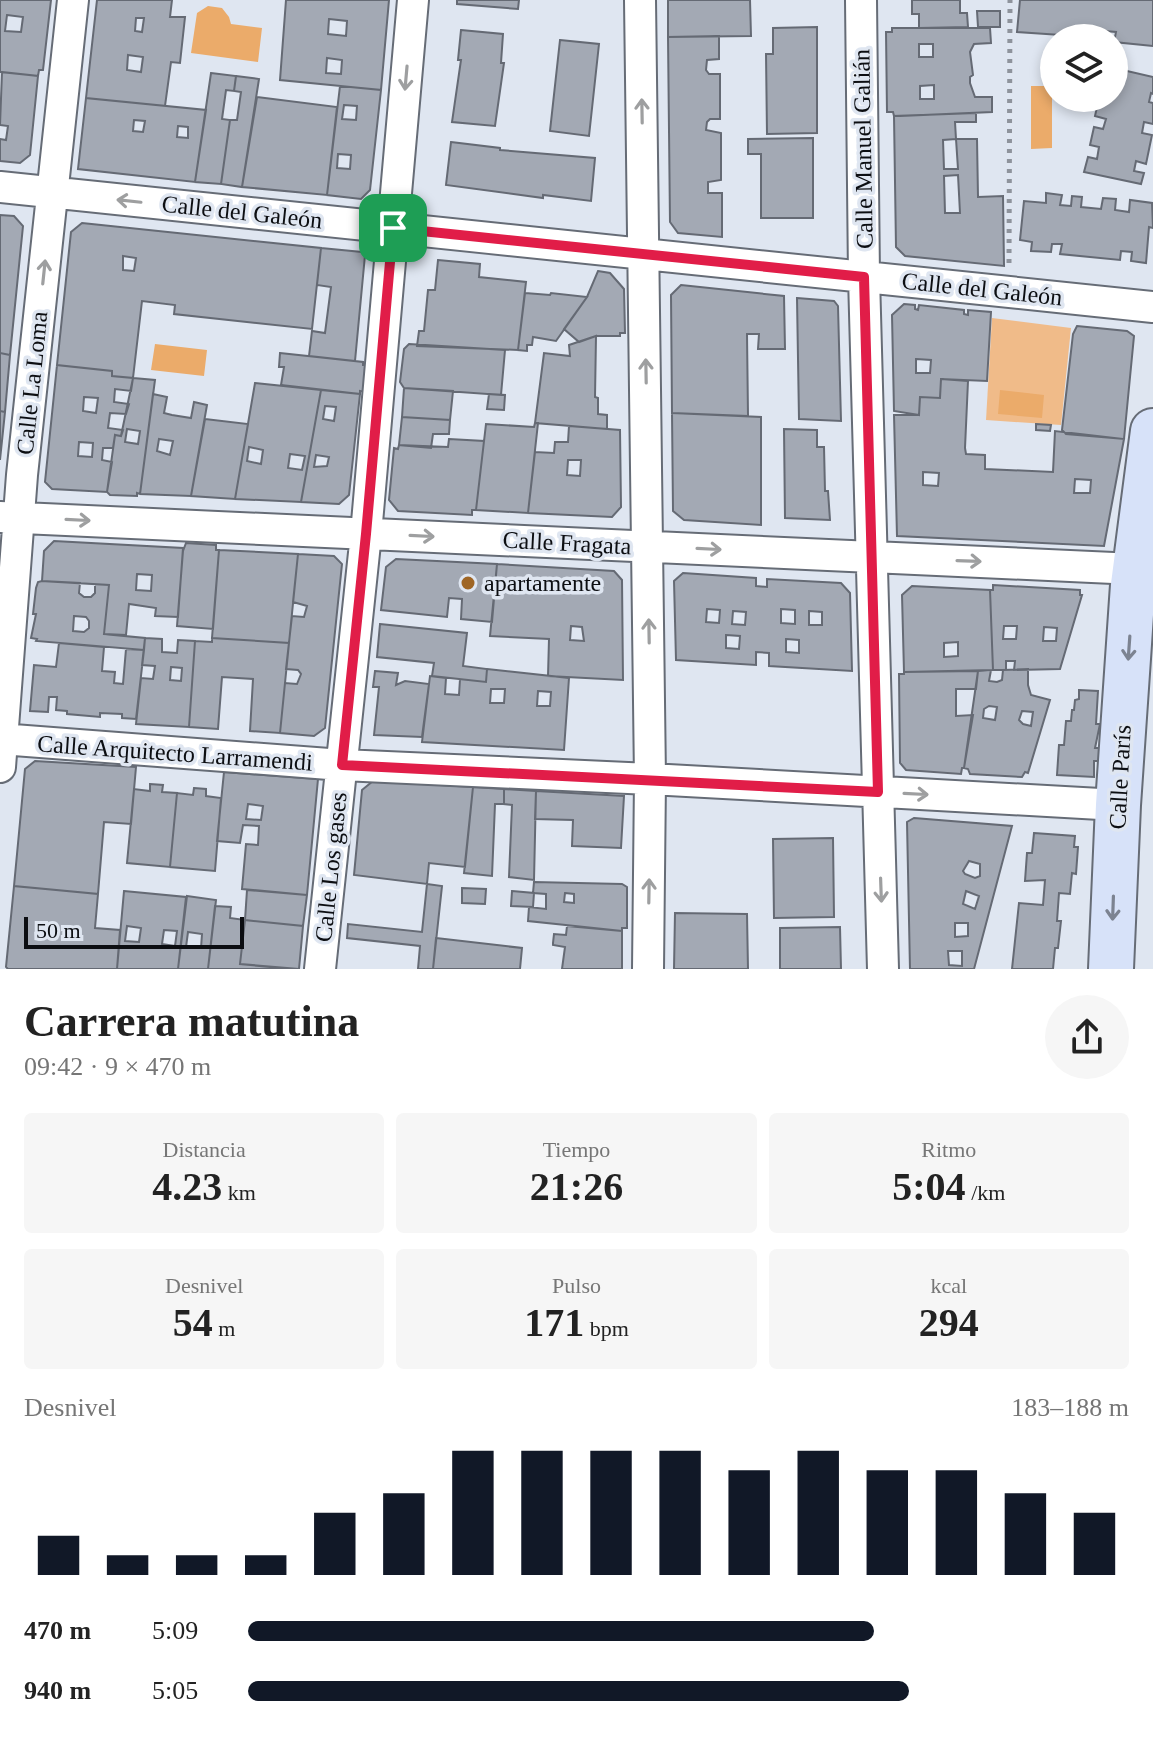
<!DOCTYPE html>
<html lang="es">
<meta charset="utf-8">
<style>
:root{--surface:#fff;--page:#f6f6f6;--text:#222;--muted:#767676;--accent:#111827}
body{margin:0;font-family:"Times New Roman",serif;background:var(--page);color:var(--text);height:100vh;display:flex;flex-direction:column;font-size:30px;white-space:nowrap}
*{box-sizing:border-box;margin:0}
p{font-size:26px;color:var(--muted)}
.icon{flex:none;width:44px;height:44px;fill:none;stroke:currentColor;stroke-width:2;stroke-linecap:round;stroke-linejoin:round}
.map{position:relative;height:969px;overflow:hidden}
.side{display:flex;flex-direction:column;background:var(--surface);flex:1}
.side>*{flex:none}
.buttons{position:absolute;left:1040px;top:24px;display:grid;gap:16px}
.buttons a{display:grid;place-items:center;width:88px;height:88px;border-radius:50%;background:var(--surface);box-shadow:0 4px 12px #0003;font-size:40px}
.scale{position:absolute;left:24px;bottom:20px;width:220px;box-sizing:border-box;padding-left:8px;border:4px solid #0c0e12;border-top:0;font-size:22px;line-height:28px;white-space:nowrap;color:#0c0e12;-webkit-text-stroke:6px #dfe6f1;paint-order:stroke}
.pin{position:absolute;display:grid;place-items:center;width:68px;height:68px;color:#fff;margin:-34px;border-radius:16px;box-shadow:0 4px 12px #0006}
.round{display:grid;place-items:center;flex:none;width:84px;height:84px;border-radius:42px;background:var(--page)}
.overview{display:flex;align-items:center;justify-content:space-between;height:136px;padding:0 24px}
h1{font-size:44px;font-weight:600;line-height:60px}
.metrics{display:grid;grid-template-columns:repeat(3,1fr);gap:12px;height:136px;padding:8px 24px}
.metrics div{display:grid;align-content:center;border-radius:8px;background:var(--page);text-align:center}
.metrics b{font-size:40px;font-weight:600}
.metrics small{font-size:22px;font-weight:400}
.metrics p{font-size:22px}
.chart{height:224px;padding:16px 24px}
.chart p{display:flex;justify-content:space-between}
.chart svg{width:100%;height:144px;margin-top:8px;stroke:var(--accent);stroke-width:6}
ul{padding:0 24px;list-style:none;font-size:26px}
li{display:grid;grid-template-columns:128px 96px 1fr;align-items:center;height:60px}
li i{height:20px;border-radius:10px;background:var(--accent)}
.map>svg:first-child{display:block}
.green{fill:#f0bb89}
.water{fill:#ebab6a}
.building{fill:#a3a9b4;stroke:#656a74;stroke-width:2;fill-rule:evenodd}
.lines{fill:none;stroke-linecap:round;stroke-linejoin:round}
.minor-casing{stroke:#666c76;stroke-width:34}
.secondary-casing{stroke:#666c76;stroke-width:48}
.path{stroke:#8e939c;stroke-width:5;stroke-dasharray:4 6;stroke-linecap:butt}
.minor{stroke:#fff;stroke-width:30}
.secondary{stroke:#d7e2f9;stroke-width:44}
.oneway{stroke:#9e9fa0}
.oneway2{stroke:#7c8391}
.route-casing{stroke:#fff;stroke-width:16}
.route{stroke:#e11d48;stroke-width:10}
.poi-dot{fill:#9f6524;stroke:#dfe6f1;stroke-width:3}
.labels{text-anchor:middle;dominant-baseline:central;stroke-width:7;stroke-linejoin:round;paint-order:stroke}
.street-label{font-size:24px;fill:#0c0e12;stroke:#dfe6f1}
.poi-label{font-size:24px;fill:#0c0e12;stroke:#dfe6f1;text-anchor:start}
</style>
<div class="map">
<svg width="1153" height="969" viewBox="0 0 1153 969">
<rect width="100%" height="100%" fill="#dfe6f1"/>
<path class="green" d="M992,318L1071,328L1061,425L986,420Z"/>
<path class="water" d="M208,6L222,8L229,17L231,24L262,28L258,62L191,53L197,13Z
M1031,86H1052V148L1031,149Z
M155,344L207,350L204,376L151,370Z
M1000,390L1044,395L1042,418L998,414Z"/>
<path class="building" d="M0,0H51L43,70H39L38,76L0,72ZM7,15L23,17L21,32L5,31Z
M97,0H172L170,17H185L180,63L171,62L165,106L86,98ZM136,18H144L142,32L135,31ZM128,55L143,57L141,72L127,70Z
M286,0H389L381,90L280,80ZM329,19L347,21L346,36L328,34ZM327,58L342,60L341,74L326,73Z
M457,0H519L518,9L457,4Z
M668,0H750L751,36L668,37Z
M912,0H960V13H967L968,27L919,28V14H912Z
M1020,0H1153V46L1114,42L1116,32L1105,31V38L1017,32Z
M977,11H1000V27H978Z
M817,27V133L767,134L766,54H773V28Z
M892,28H990L991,43L974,44L970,52L973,75L970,77V83L975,97H992V112L900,116H894L893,112H887L886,32H892ZM919,44H933V57H919ZM934,85V99H920V86Z
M461,30L503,34L501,63H504L495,126L452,122L461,60H458Z
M719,36V59L707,60L706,70L709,74H720V119H710L707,122L706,130L721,133V180L708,182V193H722V237L678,233L670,222L668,37Z
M560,40L599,44L589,136L550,131Z
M1114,68L1153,77V94L1151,93L1149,102L1153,103V124L1144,122L1142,133L1152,135L1146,164L1136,161L1134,171L1144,173L1141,184L1084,172L1088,157L1097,159L1099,147L1090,145L1094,127L1103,129L1106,119L1095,116L1099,98H1114Z
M2,72L38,76L30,155L20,163L0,161V139L6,140L8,126L0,125Z
M211,73L236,76L234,91L226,90L222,119L230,120L221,184L195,182Z
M236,76L259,79L242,187L221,184L230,120H237L241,92L234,91Z
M340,86L381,90L370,190L361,199L327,195ZM344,105L357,106L356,120L342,119ZM338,154L351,155L350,169L337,168Z
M257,97L337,107L327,195L242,187Z
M86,98L206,110L195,182L78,169ZM134,120L145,121L143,132L133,131ZM178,126L188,127V138L177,137Z
M976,113V122H955L956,139H977L978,197L1003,196L1004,266L905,256L896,247L894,116ZM956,139L958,169H944L943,140ZM958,175L960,213H945L944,176Z
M813,138V218H761V154H748V139Z
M451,142L500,148V150L595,158L591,201L543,195V198L446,185Z
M1046,193L1062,195L1060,205L1071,206L1072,196L1082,197L1081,207L1101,209L1103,198L1116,199L1115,210L1129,212L1130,200L1152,203L1153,228L1149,227L1146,263L1131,261L1132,252L1121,251L1120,260L1060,254L1062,244H1052L1051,252L1031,251L1032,242L1020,240L1024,201L1046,203Z
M0,215L14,216L23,226L10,355L0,353Z
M82,223L321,248L312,329L174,314L175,305L142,301L133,378L112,376V371L57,365L71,232ZM123,256L136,258L134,271L123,270Z
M321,248L362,252L365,255L355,361L309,356L312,331L325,333L331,287L317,285Z
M438,260L480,264L479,277L526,282L518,350L417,346L419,331H424L428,290H435Z
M598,271L610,273L624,289L625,333H620V336H596L579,342L564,329L587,297Z
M681,285L784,296L785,349H758L759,334H747L748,416L672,413L671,295Z
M525,293L550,295L551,293L587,297L556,341L533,337L532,345H527V351L518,350Z
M797,298L834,301L838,306L841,421L799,419Z
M904,304L915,305V309L918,310L919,305L964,310V314L968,315V310L991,312L987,381L941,379L940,398L920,397L919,415L894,411L892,315ZM916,359L931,360L930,373H916Z
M1077,326L1127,331L1134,336L1124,439L1066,434L1062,430L1073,334Z
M596,336L595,397L598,398V414L607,415V429L535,423L544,353L570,356L569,345Z
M409,344L505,350L501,395L404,388L400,382L404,349Z
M0,353L10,355L5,412L0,411Z
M280,353L363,362V365H367L365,392L360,391V394L281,385L284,367H279Z
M57,365L112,371V376L133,378L131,391L115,389L114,402L129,404L126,414L110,413L108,428L123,430L121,436L115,435L113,448H103L102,460L112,462L107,492L52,489L45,482ZM84,397L98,398L96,413L83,411ZM79,442L93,443L92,457L78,456Z
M133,378L155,380L140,494L137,493V496L110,495L107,492L115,435L121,436ZM127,429L140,431L138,444L125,442Z
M941,379L968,381L965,448L966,454L985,455V469L1053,472L1055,431L1124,439L1104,546L897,536L894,415H919L920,397L940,398ZM923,472L939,473L938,486L923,485ZM1075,479L1091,480L1090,493H1074Z
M255,383L321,390L301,502L235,499ZM249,447L263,450L261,464L247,461ZM290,454L305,456L302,470L288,468Z
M404,388L453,391L450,420L402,417Z
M321,390L360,394L349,495L339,504L301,502ZM325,406L336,407L334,421L323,419ZM316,455L329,457L327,466L314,467Z
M153,394L167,397L164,413L172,415L191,418L194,402L207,405L191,496L140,494ZM159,439L173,441L170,455L157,451Z
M489,394L505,395L504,410L487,409Z
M0,411L5,412L0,460Z
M672,413L761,417V525L684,520L673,511Z
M402,417L450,420L449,434H433L431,448L399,445Z
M205,419L248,424L235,499L191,496Z
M535,423H538L528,513L476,510L486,424L534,427Z
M1036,424L1051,425L1050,431L1036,430Z
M569,426L620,430L621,507L612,517L528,513L535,452L554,453L555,442H568ZM568,460H581L580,476L567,475Z
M784,429L817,430V447H824L825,491H828L830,520L785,518Z
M449,439L484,441L476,510H472V515L398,511L389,500L394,448L398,449L399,445L448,447Z
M54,541L183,548L178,617L155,616L156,608L129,604L126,635L104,634L109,585L42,581L44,551ZM137,574L152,575L151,591L136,590Z
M186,543L216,545V550H219L213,629L177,626L183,551Z
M219,550L298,554L289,643L212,638Z
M298,554L334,556L342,564L325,728L314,736L280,733L285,683L297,684L301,674L298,670L286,669L292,616L304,617L307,606L293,602Z
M396,559L497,564L492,622L461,619L462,599L449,598L447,617L381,610L386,567Z
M497,564L614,571L622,580L623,680L548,676L549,639L490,636ZM571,626L582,627L584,641L570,640Z
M683,573L756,578V586L767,587V579L841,583L850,593L852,671L769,666V653L756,652V665L676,660L674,581ZM707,609L720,610L719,623L706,622ZM781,609L795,610V624L781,623ZM733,611L746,612L745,625L732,624ZM809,611L822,612V625H809ZM726,635L740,636L739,649L726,648ZM786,639L799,640V653L786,652Z
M42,581L80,583L79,593L84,597H91L95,593V585H109L104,634L145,638L144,650L36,641L37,639L31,638L36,614H33L36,588L38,582ZM74,616L86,617L89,621V628L84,632L73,631Z
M993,585L1080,590V595H1082L1060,669L1014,670L1015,661H1006V670H993L990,590H993ZM1004,626H1017L1016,639H1003ZM1044,627L1057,628L1056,641H1043Z
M912,586L990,590L993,670L904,672L902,595ZM958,642V656L944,657V643Z
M380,624L467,633L463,666L487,669L486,682L432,676L434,663L377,657Z
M145,638L162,639V652L177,653L178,640L195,641L189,727L136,724L141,678L153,679L155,666L142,665ZM171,667L182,668L181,681L170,680Z
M212,638L289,643L280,733L250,731L253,679L222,677L218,729L189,727L195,641L212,642Z
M59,643L104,647L102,671L115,672L114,683L123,684L126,649L144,650L136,719L122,718V714L100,713V717L67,714V711L56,710L57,697H49L48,712L30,711L34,665L56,667Z
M487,669L569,678L564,750L422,742L430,676L446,678L445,694L459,695L460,679L486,682ZM491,689H505L504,703H490ZM538,691L551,692L550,706H537Z
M1028,669V685L1031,695L1050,700L1028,773L1025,772L1022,777L970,774L968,769L964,768L978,671L991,670L989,681L997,682L1002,680L1003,670ZM989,706L997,707L995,720L983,718L984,709ZM1022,711L1033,712L1031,726L1023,724L1019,720Z
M375,671L398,673L396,685L405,681L429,684L422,737L374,735L379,687H373Z
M978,671L976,689H956V716L973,715L964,768H962L961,774L906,770L900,763L899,674H904V672Z
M1079,690L1098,691L1096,724H1100L1095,748H1099V761H1094V777L1057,775L1059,745H1064L1066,721H1071L1072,710H1074L1075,700L1079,699Z
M35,761L136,767L131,824L104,822L98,894L14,886L25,769Z
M224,772L318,779L307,895L242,889L246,844L258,845L259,826L243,825L240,843L217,841ZM248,804L263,806L261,820L246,819Z
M373,781L473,787L465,867L429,863L427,884L354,875L362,790Z
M150,784L163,785L162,792L177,793L170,867L127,863L134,789L150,791Z
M473,787L504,789V804H495L492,876L464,873Z
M194,788L206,789V796L221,798L215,871L170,867L177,793L193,795Z
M504,789L536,791L534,880L509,877L512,805L504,804Z
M536,791L624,796L621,848L572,846L573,820L535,819Z
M914,818L1012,826L974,969H910L907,822ZM969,861L980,864V876L975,878L965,874L963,871ZM966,891L979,896L975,909L963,904ZM955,923H968V936L955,937ZM948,951H962V966L949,965Z
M1034,833L1075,836L1074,847H1078L1076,874L1072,873L1070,894L1059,893L1057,921H1061L1058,948H1055L1053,969H1012L1019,903L1043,905L1045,880L1025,881L1027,853H1032Z
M833,838L834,917L774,918L773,839Z
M534,882L622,884L627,887V928H622V931L528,921L529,907L546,909V894L533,893ZM565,893L574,894V903L564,902Z
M427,884L442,886L433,969H418L420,946L347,938L348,924L422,932Z
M14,886L98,894L95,928L120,930L117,969H8L6,967Z
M462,888L486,889L485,904L462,903Z
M247,890L307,895L303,926L245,920Z
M124,891L186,897L178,969H117ZM127,926L141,928L139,942L125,941ZM164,930L177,931L175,946L162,944Z
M512,891L534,893L533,907L511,906Z
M187,896L216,900L208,969H178ZM188,932L202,934L201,948L186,947Z
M215,906L231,907L230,918L245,920L240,964L291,969H208Z
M675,913L747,914L748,969H674Z
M245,920L303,926L299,969L240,964Z
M567,926L622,931V969H562L565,947L553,945V943L554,934L566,935Z
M840,927L841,969H780V928Z
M436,938L522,948L520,969H433Z"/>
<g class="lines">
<defs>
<path id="minor" d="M640,0L650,779L648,969
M861,0L864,277L883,969
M0,187L1153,307
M0,517L1135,569
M0,739L342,765L650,779L1118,805
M0,767L22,475L73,0
M320,969L366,534L413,0"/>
<path id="secondary" d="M1111,969L1118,805L1133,585L1153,431"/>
</defs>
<use href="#minor" class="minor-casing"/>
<use href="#secondary" class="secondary-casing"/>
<path class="path" d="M1009,263L1010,0"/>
<use href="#minor" class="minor"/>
<use href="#secondary" class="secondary"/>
</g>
<defs><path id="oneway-shaft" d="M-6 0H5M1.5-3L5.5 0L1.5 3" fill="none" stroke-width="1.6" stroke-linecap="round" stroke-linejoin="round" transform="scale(2)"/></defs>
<g class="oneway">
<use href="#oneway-shaft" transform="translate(406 78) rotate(95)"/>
<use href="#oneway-shaft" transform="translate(642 111) rotate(-91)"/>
<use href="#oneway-shaft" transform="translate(129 201) rotate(-174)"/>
<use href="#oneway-shaft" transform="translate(44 272) rotate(-84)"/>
<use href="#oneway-shaft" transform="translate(646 371) rotate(-91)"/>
<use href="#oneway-shaft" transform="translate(78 520) rotate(3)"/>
<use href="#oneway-shaft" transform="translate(422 536) rotate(3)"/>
<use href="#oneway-shaft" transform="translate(709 549) rotate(3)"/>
<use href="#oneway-shaft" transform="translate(969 561) rotate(2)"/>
<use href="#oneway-shaft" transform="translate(649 631) rotate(-91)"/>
<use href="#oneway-shaft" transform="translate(916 794) rotate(3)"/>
<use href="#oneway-shaft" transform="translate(881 890) rotate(88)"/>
<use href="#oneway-shaft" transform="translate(649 891) rotate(-89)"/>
</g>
<g class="oneway2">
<use href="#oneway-shaft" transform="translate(1129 648) rotate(94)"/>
<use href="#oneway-shaft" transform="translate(1113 908) rotate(92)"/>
</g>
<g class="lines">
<defs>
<path id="route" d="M393,228L864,277L878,792L342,765L366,534Z"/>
</defs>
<use href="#route" class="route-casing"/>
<use href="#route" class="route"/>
</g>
<circle class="poi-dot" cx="468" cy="583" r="8"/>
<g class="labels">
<g class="street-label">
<text transform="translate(863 149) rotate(-91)">Calle Manuel Galián</text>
<text transform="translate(242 212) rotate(6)">Calle del Galeón</text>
<text transform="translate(982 289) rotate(6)">Calle del Galeón</text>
<text transform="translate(32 383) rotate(-84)">Calle La Loma</text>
<text transform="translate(567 543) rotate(3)">Calle Fragata</text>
<text transform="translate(175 753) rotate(4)">Calle Arquitecto Larramendi</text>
<text transform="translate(1120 777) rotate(-87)">Calle París</text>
<text transform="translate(331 867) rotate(-84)">Calle Los gases</text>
</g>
<g class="poi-label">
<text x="484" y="583">apartamente</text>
</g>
</g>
</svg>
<div class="buttons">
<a><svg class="icon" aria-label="layers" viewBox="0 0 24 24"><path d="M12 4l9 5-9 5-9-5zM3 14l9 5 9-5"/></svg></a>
</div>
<div class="scale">50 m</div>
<div class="pin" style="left:393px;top:228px;background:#1e9e55"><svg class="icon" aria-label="arrive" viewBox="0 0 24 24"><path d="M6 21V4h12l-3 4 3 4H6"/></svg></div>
</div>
<section class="side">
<div class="overview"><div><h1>Carrera matutina</h1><p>09:42 · 9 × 470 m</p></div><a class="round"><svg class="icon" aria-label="share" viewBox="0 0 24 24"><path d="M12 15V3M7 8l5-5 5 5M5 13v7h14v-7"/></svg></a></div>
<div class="metrics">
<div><p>Distancia</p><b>4.23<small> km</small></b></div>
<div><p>Tiempo</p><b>21:26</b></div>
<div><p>Ritmo</p><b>5:04<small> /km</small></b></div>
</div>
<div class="metrics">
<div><p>Desnivel</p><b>54<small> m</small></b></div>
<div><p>Pulso</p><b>171<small> bpm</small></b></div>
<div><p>kcal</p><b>294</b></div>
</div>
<div class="chart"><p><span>Desnivel</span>183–188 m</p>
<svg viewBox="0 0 160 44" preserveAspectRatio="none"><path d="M5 44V32M15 44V38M25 44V38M35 44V38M45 44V25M55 44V19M65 44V6M75 44V6M85 44V6M95 44V6M105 44V12M115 44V6M125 44V12M135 44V12M145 44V19M155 44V25"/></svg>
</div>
<ul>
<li><b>470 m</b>5:09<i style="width:71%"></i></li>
<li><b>940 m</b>5:05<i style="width:75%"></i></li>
</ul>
</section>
